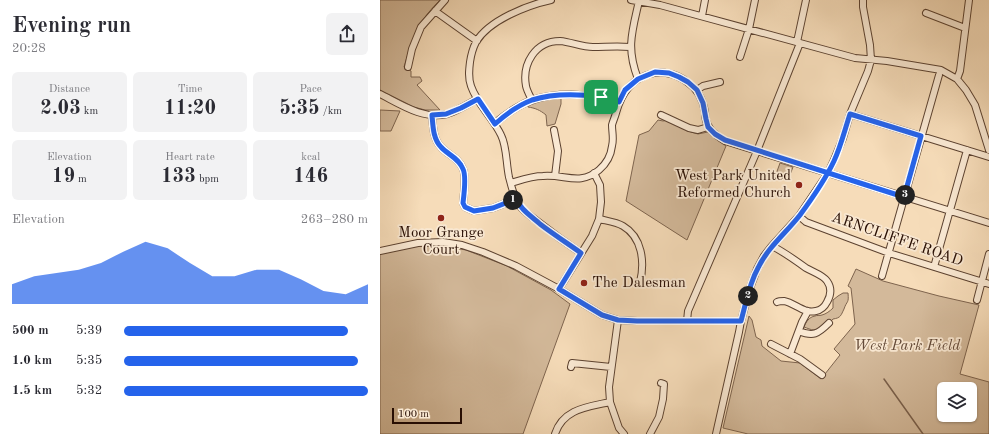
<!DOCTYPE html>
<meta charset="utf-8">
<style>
:root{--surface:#fff;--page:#f2f2f3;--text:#2b2b33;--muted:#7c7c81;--accent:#2563eb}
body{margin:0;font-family:"Old Standard TT",serif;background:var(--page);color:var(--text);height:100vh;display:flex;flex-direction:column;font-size:15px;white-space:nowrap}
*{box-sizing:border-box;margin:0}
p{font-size:13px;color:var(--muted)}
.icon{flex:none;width:22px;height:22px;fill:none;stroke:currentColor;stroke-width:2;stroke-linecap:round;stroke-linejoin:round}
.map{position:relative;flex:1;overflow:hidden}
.details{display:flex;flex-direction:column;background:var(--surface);width:380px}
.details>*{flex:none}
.controls{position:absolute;left:557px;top:382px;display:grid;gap:8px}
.controls a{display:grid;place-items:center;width:40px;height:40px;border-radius:6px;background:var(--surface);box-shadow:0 1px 3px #0004;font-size:20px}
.scale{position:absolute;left:12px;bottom:10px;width:70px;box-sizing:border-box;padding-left:4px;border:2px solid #280e03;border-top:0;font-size:11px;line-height:14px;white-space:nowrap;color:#280e03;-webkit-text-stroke:3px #f9e8d2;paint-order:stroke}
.pin{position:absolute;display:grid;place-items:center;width:34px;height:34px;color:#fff;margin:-17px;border-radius:8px;box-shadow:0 2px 6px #0006}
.km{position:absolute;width:20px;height:20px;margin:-10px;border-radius:50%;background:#222;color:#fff;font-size:11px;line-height:20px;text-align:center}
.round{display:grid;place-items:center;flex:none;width:42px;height:42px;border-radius:6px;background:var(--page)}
.head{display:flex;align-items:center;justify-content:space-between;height:68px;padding:0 12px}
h1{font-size:22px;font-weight:700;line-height:30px}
.metrics{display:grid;grid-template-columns:repeat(3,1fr);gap:6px;height:68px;padding:4px 12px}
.metrics div{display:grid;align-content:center;border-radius:6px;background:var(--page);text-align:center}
.metrics b{font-size:20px;font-weight:700}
.metrics small{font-size:11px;font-weight:400}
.metrics p{font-size:11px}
.chart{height:112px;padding:8px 12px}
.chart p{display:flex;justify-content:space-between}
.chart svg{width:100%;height:72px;margin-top:4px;fill:var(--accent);opacity:.7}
ul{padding:0 12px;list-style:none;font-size:13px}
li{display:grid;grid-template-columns:64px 48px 1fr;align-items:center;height:30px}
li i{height:10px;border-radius:5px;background:var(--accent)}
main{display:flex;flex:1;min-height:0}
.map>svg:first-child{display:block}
.green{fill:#d3b99a;stroke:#7e644e;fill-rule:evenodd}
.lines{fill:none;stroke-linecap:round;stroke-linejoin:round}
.stream{stroke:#7a604b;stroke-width:1.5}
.minor-casing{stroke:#5c4230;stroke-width:8}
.minor{stroke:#f9e8d2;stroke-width:6}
.route-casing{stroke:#fff;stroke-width:8}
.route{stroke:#2563eb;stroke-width:5}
.poi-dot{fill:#8f2418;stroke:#f9e8d2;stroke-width:1.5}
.labels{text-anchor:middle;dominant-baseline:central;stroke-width:3.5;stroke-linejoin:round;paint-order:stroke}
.poi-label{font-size:15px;fill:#280e03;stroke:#f9e8d2;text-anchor:end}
.street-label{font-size:15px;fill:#280e03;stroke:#f9e8d2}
.park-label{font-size:15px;font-style:italic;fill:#644a38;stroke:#f9e8d2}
</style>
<main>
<section class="details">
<div class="head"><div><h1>Evening run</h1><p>20:28</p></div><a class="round"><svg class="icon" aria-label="share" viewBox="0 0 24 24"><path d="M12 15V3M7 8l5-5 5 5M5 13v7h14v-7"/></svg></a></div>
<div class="metrics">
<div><p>Distance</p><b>2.03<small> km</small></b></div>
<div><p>Time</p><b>11:20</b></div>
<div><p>Pace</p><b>5:35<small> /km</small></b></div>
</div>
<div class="metrics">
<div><p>Elevation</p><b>19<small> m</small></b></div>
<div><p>Heart rate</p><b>133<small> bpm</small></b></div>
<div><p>kcal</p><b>146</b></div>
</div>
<div class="chart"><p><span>Elevation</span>263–280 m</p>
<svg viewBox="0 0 160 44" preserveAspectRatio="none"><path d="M0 44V32L10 27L20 25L30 23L40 19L50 12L60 6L70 10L80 19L90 27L100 27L110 23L120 23L130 29L140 36L150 38L160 32V44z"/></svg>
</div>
<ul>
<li><b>500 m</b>5:39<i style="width:92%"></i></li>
<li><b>1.0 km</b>5:35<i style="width:96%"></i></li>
<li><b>1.5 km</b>5:32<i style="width:100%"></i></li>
</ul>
</section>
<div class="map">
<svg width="609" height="434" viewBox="0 0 609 434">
<rect width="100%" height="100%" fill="#f6dcb9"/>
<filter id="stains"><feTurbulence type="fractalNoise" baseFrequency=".005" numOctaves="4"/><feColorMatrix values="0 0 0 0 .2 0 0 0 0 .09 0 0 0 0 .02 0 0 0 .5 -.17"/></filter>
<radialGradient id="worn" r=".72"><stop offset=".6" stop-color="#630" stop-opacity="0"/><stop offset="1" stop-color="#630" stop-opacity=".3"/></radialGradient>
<path class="green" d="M0,0H60C52,8 44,17 38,28C32,40 28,54 24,67L31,71V77H40L42,81L37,85L60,110H45L34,107L0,90Z
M181,98V104L175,124L167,126L166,115C160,110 155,108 148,107V106C159,101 169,99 181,98Z
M0,110L20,111L11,131H0Z
M278,120L283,121L288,120L311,132L318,134L328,132L337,140L346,146L307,240L246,201L259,135L269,131Z
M400,163L413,167L408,180L395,177Z
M38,246L68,247L86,250L127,266L171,290L190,304L143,434H0V254Z
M476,269L503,281L559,296L599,305L580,374L609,382V434H368L343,428L369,316L372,320L376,337L381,340L382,346L401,361L420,363L441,379L460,355L454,349L475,324L471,288L468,286ZM564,389H590V415H564Z
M463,293H468C469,304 467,300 464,309C461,315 461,318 453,319C449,324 440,330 434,330C431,330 427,328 424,327C426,322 429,317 435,316C437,315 439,316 442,315C446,314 450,311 453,308V300L458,296Z"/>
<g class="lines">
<path class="stream" d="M504,379L543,434"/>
<defs>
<path id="minor" d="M171,0C148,5 109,20 96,42C93,48 91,55 90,62C89,70 88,78 91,86C97,104 113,118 121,135C127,147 126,163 129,177C131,185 134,198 139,205C144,212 151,216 157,221C171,232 186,243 201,253
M251,0L280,5L475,58L507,61L561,70L577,79L586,90L595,105L609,150
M55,11L97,41
M546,13L585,28
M322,16L325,0
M417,42L426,0
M360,57L369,29L375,0
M28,67L32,49L41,27L65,0
M258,79C246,48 252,32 259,1
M577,79L580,71L589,0
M317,90L323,86L340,82
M0,94C20,104 43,120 67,114C77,111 88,104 97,99
M152,100C150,96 147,91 146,86C142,64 155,41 180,41C191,42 202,47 213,47C225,47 238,46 250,47
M470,114L609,157
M52,115C53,126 53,139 61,147C68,155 79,158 83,169C86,175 84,194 83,203L85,207L94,211L113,208L136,199
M281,115L309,128L318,130L328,127
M115,123C126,114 139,105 152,100C176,92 215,93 239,102
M174,130L178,151L175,176
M131,183C141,180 152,176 163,176C185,174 200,186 219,170C226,164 231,155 232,146C234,139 232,132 232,125C233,121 235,117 236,113C241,95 251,79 270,74C282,70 297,74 307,82C318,89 323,100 325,112C325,117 326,123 329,127C332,133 339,137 345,141L609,223
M419,216L426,222L509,253L609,284
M219,219C227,221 236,222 243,226C262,237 265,262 260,282
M392,246C404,252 415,260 426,268C433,272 443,275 447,281C452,288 451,295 447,302C445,306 441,310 436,311C424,314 415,303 404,301C402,301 399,301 397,302
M0,251L38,243L63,242L82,245L103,252L136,266L179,289L222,315L238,320L257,321H361
M554,267L587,150
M502,276L559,75
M179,289L212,236L219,219L221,202L220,185L214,173
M597,300L609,254
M238,320L229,387L230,402L239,428L244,434
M307,321L308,311L377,151L420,43
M419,331C433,337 438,334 449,323
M391,344L420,359L442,375
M410,354L422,322L428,311
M191,367L192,363L231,367
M175,434C183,409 207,407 230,402
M270,434L279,417L283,399L284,384L281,383
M336,434L359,332L361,321L370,288L377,269L384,256L391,247L419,216L448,173L454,160L463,138L470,114L488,71L491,60L490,45L483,7V0"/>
</defs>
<use href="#minor" class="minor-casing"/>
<use href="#minor" class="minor"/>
</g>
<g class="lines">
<defs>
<path id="route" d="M221,97C199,94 174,93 152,100C139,105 126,114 115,124L98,99L81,108L66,114L52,115C53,126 53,139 61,147C68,155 79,158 83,169C86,175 84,195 83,203L85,207L94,211L113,208L136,199C141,210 151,216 160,224C173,234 187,243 201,253L179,289L222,315L238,320L257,321H361C366,303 369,284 378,268C388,247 406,233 420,215C431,200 446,178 454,161C461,146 465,129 470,114L541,136L524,197L345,140L335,134L328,127L326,119L323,103L317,90L308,82L299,77L289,73L275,72L258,79L245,90L239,102L230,99L221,97"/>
</defs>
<use href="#route" class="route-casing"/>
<use href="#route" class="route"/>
</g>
<g class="poi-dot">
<circle cx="419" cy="185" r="4"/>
<circle cx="61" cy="218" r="4"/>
<circle cx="204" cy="283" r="4"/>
</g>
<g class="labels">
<g class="poi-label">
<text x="411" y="176">West Park United<tspan x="411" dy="17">Reformed Church</tspan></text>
<text x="61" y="233" text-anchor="middle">Moor Grange<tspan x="61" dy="17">Court</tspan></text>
<text x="212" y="283" text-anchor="start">The Dalesman</text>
</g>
<g class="street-label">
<text transform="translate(517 240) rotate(19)">ARNCLIFFE ROAD</text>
</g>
<g class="park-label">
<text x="527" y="346">West Park Field</text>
</g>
</g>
<rect width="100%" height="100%" filter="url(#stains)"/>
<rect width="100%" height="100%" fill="url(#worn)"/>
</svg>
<div class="controls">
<a><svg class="icon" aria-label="layers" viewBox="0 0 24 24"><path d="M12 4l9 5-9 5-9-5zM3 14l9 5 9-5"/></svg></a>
</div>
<div class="scale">100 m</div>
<div class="pin" style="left:221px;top:97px;background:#1e9e55"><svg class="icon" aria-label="arrive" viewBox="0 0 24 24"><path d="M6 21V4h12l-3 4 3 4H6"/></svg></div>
<b class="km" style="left:133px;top:200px">1</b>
<b class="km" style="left:368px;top:296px">2</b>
<b class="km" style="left:525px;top:195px">3</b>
</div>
</main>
